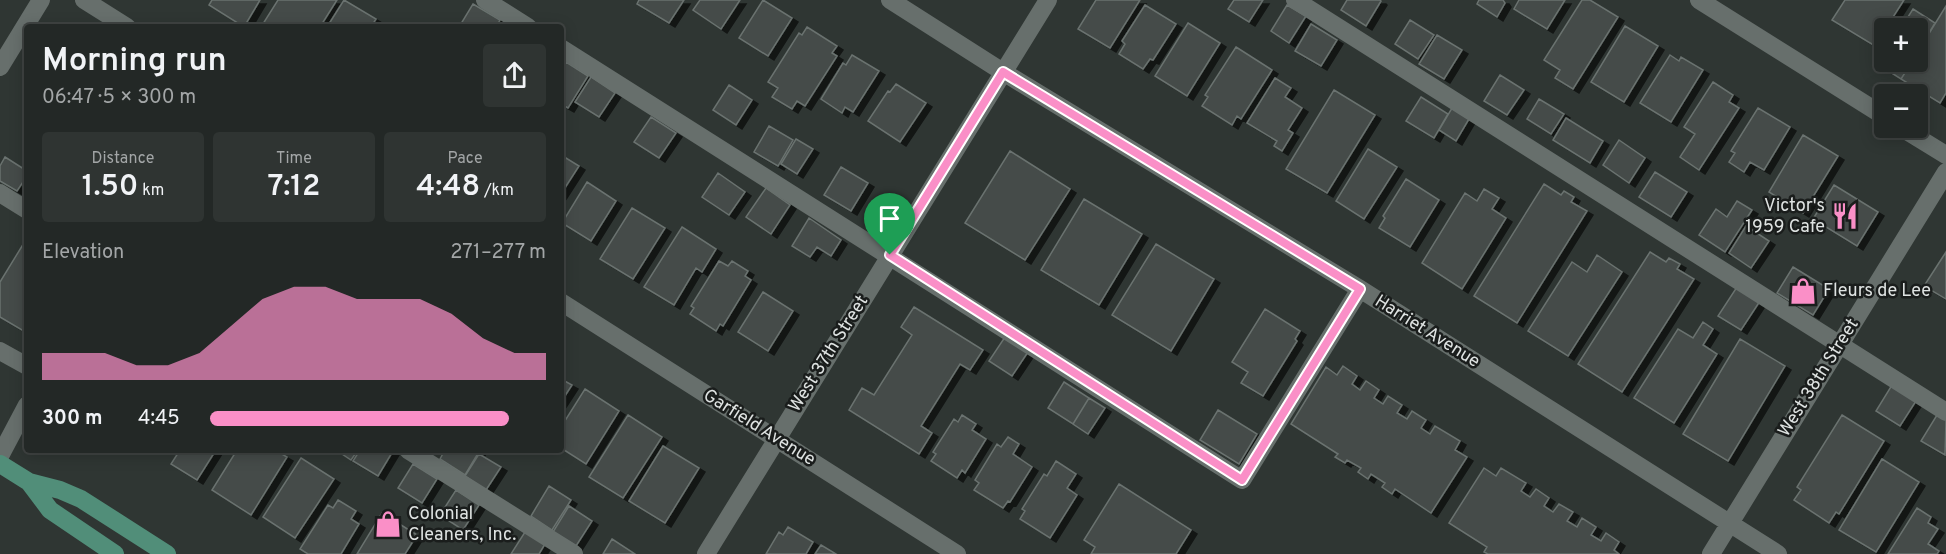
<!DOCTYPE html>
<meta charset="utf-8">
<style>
:root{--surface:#232826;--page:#2f3432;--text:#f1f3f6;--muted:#a3a6a7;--line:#404443;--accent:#fa8fc7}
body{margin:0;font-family:Overpass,sans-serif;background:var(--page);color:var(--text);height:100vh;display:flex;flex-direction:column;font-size:22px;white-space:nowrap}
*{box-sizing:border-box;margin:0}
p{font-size:20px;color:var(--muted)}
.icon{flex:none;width:33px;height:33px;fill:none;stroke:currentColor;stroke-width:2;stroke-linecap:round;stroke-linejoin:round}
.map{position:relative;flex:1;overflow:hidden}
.sheet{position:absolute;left:24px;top:24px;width:540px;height:429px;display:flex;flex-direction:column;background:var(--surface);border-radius:6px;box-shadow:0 3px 15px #0003,0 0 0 2px var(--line)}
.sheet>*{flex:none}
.controls{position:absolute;left:1874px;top:18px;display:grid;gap:12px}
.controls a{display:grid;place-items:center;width:54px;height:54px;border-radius:6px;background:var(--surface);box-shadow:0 3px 15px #0003,0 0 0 2px var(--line);font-size:30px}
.pin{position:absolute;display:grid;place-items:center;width:51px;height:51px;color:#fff;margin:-62px -26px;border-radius:50% 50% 50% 0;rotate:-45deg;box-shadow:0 0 6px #0007}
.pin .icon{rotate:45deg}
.round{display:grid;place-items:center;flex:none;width:63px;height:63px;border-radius:6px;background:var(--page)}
.overview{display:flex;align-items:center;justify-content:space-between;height:102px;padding:0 18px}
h1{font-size:33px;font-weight:600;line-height:45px}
.metrics{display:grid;grid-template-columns:repeat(3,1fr);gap:9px;height:102px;padding:6px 18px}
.metrics div{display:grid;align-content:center;border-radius:6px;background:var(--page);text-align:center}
.metrics b{font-size:30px;font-weight:600}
.metrics small{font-size:16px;font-weight:400}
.metrics p{font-size:16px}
.chart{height:168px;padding:12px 18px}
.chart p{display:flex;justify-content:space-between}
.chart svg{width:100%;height:108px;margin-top:6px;fill:var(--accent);opacity:.7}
ul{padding:0 18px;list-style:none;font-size:20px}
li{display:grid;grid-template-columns:96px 72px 1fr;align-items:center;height:45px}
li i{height:15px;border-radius:8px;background:var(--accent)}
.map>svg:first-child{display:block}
.building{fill:#444b48;stroke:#6a726f;stroke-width:1.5;filter:url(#shadow)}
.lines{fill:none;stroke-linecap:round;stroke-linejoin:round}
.minor{stroke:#676f6c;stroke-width:18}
.major{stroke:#518e79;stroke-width:18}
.route-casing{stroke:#fff;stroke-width:12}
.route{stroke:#fa8fc7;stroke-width:8}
.labels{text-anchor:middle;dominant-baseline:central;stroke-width:5;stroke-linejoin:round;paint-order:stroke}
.poi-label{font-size:18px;fill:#dfe3e2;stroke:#1a1d1c;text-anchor:start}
.street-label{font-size:18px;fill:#dfe3e2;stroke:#1a1d1c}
</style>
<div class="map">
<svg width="1946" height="554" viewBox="0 0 1946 554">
<defs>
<filter id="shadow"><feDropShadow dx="6" dy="4" stdDeviation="0" flood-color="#0009"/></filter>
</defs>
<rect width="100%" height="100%" fill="#2f3633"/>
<path class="building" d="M212,0H260L244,27L209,5Z
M278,0H337L320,27H261Z
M344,0L376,19L371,27H327Z
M639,0H684L669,23L637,4Z
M700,0H740L721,29L693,10Z
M763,0L792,18L768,56L739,38Z
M1096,0H1140L1110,48L1078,29Z
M1234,0H1263L1249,22L1228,9Z
M1347,0H1380L1381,1L1366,26L1341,10Z
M1479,0H1503L1505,3L1497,17L1477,4Z
M1519,0H1565L1547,29L1514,9Z
M1582,0H1590L1618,17L1573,89L1555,78L1560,70L1544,60Z
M1845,0H1904L1886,28H1884V32L1875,46L1832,20Z
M473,4L500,20L496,27H459Z
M1145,5L1176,24L1153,60L1150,59L1143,69L1119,54L1125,44L1122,41Z
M1287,5L1306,16L1289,43L1271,31Z
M1946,6V93L1940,103L1901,79L1912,62H1917V53Z
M1913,9L1935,23L1917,53V28H1901Z
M1410,20L1434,35L1418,59L1395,44Z
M1188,23L1220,43L1187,96L1155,76Z
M1311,24L1337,40L1321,66L1295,51Z
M1625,26L1658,46L1624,102L1591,82Z
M807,27L837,46L832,53L837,56L805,106L797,101L792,109L772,97L778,88L768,82L799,33L802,35Z
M1437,35L1462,50L1444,79L1419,64Z
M1236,47L1272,70L1241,119L1237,116L1232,125L1202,106L1208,97L1205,95Z
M852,55L879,71L853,112L845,107L842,113L821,99L843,63L846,65Z
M1670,55L1679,61L1681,57L1703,70L1671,122L1640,103Z
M1884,56V62H1912L1901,79L1879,65Z
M566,62L588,76L568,108L561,104V70Z
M1500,75L1524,90L1507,115L1484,101Z
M591,77L615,93L599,117L575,102Z
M1275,78L1291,88L1285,97L1302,108L1288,130L1293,133L1282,151L1274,146L1277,141L1247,123Z
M1713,82L1733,95L1729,102L1739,108L1699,170L1680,157L1695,134L1684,127Z
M896,84L926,103L900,142L868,121L888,91L890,92Z
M729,85L752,100L736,125L713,110Z
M1334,90L1375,115L1327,193L1286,169Z
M1421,97L1448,114L1434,138L1406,121Z
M1539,99L1564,114L1551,134L1527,119Z
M1452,108L1469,119L1456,141L1439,130Z
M1758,108L1790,127L1764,170L1750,162L1744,172L1729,162L1735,153L1731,151Z
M651,117L676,133L659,158L634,142Z
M1566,118L1603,141L1590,163L1553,140Z
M769,126L793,140L778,166L754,152Z
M1803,135L1838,156L1803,213L1769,192Z
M796,139L813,149L797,174L781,164Z
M1619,140L1645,158L1629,183L1603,165Z
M1368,149L1397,167L1364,219L1336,201Z
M1010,151L1070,189L1025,260L965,223Z
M561,155L579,166L561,194Z
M5,157L27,171V176L17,191L0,181V166Z
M841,167L868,183L851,211L824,195Z
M1655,172L1687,192L1671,217L1639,197Z
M718,173L745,192L729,215L702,197Z
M1406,179L1439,200L1410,247L1379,228L1385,218L1383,216Z
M587,182L616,201L591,241L562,223Z
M1544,184L1561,195L1564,191L1574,197L1571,202L1587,211L1517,323L1474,296Z
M1834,185L1878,212L1857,246L1813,219Z
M766,188L790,205L771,234L746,217Z
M1484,189L1499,198L1492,209L1506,218L1462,289L1422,263L1465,193L1477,201Z
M1084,199L1142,234L1099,305L1041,270Z
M1737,201L1752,210L1725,252L1699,235L1716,209L1727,217Z
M632,208L665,228L633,279L600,259Z
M809,218L841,240L831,256L817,247L810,257L792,246Z
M1746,226L1769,241L1751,268L1729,253Z
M682,227L716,249L702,272L696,268L674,305L644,287Z
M27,238V333L0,317V282Z
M1156,244L1214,279L1171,351L1112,315Z
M1650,252L1666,262L1669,258L1680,264L1677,269L1694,279L1622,392L1578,364Z
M1946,252V299L1924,286Z
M1597,255L1622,272L1568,356L1528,331L1572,262L1587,272Z
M719,261L728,266L732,261L748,271L745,276L751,280L723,326L720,324L716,331L690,314L694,308L691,306Z
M1793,267L1829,289L1813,315L1777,293Z
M1737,287L1760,301L1741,330L1718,316Z
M763,292L793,311L768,351L738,332Z
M914,307L983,350L970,370L960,364L921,426L932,433L919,454L849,410L862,388L874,395L912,335L901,327Z
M1265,309L1300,331L1295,339L1297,341L1263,396L1241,383L1248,372L1232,362Z
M1703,322L1713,329L1703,345L1717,354L1674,423L1634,398L1678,329L1693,338Z
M1005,337L1028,352L1012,376L989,361Z
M1740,339L1785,366L1728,461L1683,434Z
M1343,366L1357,376L1352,384L1360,390L1366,381L1379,390L1374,398L1383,404L1388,396L1402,405L1397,413L1407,419L1412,411L1426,420L1421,428L1430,434L1435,426L1460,441L1455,450L1467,457L1431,513L1395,489L1392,494L1382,487L1385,483L1371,474L1368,479L1358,472L1361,468L1347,460L1345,463L1335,457L1338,454L1291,424L1326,367L1337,375Z
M561,379L572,385L561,402Z
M1064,382L1089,398L1073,424L1048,408Z
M1892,385L1916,401L1900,426L1876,411Z
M585,389L619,411L586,464L561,448V427Z
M1089,398L1105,408L1088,434L1073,424Z
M1218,410L1257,434L1239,464L1200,440Z
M628,415L662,437L623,498L589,477Z
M962,415L976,424L972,430L986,439L965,473L962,470L957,478L931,461L936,454L933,452L954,419L958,422Z
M1842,415L1884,441L1839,514L1836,512L1829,523L1794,500L1801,490L1797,487Z
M1937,415L1946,420L1945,455L1921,441Z
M1008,437L1019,444L1013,454L1032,467L1010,502L1008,501L1003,508L974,490L979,483L975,480L997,444L1001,447Z
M663,446L699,468L665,523L629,501Z
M180,450H216L197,480L171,464Z
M237,450H275L287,457L251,515L212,490Z
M336,450H358L351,460Z
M360,450H391L393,451L378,476L353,461Z
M445,450H480L465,475L440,459Z
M479,454L501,467L486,490L465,476Z
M301,458L334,479L295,538L263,517Z
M1882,459L1919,482L1876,552L1839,530Z
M1056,461L1076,474L1067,488L1077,495L1050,538L1020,519L1025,511L1022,509L1044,474L1047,476Z
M413,464L437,479L422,503L398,488Z
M1484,468L1496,476L1501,468L1526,483L1521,491L1530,497L1536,489L1549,498L1544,506L1553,512L1559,504L1573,512L1567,521L1577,527L1582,518L1596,527L1591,535L1601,541L1606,533L1619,542L1614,550L1619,554H1488L1484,552L1487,547L1449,523Z
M1119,484L1191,530L1176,554H1091L1095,547L1084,540Z
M549,486L571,500L552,530L531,516Z
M456,490L479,505L463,530L440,515Z
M338,500L356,511L351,519L359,524L341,554H308L300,549L328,505L333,508Z
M569,506L592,521L576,546L553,532Z
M1917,508L1931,517L1928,523L1938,529L1928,544L1939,551L1937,554H1888Z
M382,513L417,535L405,554H357Z
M788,527L813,542L806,554H766L779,532L783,535Z
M525,532L545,544L539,554H511Z
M612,539L635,554H603Z
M821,545L836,554H815Z"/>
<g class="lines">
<path class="minor" d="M84,0L127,27
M485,0L528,27
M890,0L1003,72L1360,289L1778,554
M1295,0L1946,412
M1699,0L1884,116
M561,48L1242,480L1360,289
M0,67L41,0
M1902,128L1946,155
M0,193L27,210
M561,302L957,554
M0,351L27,366
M408,450L574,554
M0,456L27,405
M706,554L1048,0
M1711,554L1946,172"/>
<path class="major" d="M0,464L29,482L60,490L81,499L167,554
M29,482L50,510L115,554"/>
</g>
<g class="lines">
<defs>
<path id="route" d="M1003,72L1360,289L1242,480L890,255Z"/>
</defs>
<use href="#route" class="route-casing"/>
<use href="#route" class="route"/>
</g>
<defs>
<symbol id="restaurant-bare" viewBox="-9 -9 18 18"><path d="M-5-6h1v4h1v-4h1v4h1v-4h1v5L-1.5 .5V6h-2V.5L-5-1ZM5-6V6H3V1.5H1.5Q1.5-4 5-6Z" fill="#fa8fc7" stroke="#1a1d1c" stroke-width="2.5" paint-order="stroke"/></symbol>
<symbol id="shop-bare" viewBox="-9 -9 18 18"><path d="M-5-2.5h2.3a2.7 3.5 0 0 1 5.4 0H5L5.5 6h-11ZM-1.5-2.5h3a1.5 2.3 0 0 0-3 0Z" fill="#fa8fc7" stroke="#1a1d1c" stroke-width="2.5" paint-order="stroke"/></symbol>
</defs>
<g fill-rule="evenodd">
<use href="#restaurant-bare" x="1826" y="197" width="38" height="38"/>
<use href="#shop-bare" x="1784" y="272" width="38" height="38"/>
<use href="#shop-bare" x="369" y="505" width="38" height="38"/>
</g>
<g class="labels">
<g class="poi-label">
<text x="1825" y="206" text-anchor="end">Victor's<tspan x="1825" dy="21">1959 Cafe</tspan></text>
<text x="1823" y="291">Fleurs de Lee</text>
<text x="408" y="514">Colonial<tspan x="408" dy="21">Cleaners, Inc.</tspan></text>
</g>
<g class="street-label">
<text transform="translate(1427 332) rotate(32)">Harriet Avenue</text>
<text transform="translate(829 354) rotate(-58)">West 37th Street</text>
<text transform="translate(1819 378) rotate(-58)">West 38th Street</text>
<text transform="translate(759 428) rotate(32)">Garfield Avenue</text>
</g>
</g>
</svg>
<div class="controls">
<a>+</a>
<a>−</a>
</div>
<div class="pin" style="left:890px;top:255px;background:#1e9e55"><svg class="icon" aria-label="arrive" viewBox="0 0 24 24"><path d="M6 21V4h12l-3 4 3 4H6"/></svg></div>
<section class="sheet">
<div class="overview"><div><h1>Morning run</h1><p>06:47 · 5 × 300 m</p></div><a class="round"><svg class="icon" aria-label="share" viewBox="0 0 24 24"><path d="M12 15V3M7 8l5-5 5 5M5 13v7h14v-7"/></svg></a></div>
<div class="metrics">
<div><p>Distance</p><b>1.50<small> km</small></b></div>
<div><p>Time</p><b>7:12</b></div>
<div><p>Pace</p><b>4:48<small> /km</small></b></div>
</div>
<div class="chart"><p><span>Elevation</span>271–277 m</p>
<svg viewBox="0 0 160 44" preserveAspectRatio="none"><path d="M0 44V33L10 33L20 33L30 38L40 38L50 33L60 22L70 11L80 6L90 6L100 11L110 11L120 11L130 17L140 27L150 33L160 33V44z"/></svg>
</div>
<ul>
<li><b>300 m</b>4:45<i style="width:89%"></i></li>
</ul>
</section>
</div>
